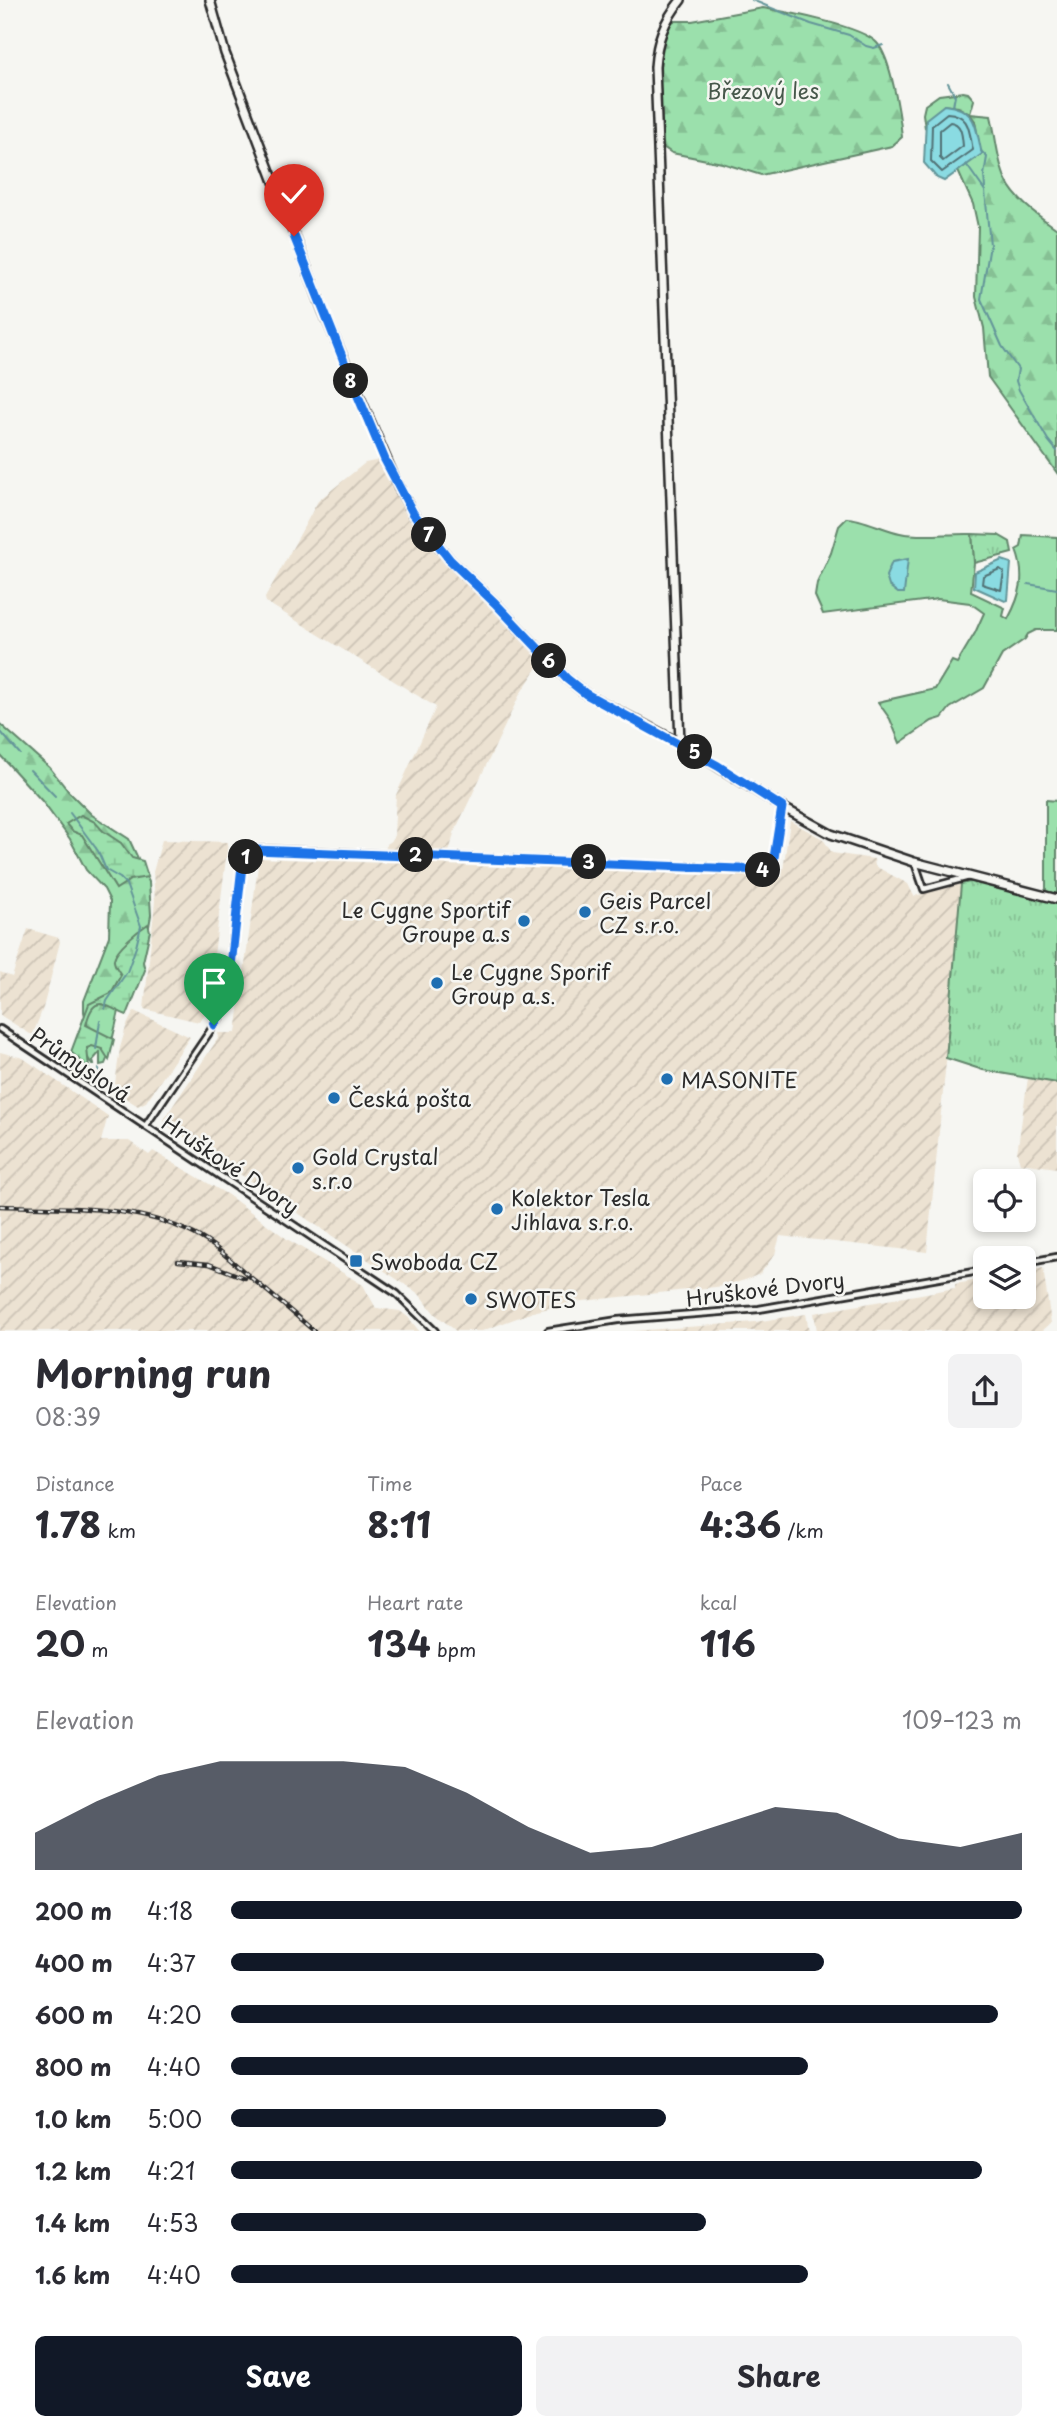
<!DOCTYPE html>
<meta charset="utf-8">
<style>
:root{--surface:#fff;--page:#f2f2f3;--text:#2b2b33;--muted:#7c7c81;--accent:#111827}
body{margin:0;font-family:"Playpen Sans",sans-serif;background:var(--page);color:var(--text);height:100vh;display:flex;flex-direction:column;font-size:26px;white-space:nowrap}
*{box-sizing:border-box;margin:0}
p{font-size:23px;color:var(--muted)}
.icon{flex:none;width:38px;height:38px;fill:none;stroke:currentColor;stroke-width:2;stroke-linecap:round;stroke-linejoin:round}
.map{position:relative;height:1331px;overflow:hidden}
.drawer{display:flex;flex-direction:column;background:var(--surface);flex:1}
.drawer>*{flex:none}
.buttons{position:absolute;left:973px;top:1169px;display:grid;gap:14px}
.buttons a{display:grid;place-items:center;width:63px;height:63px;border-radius:10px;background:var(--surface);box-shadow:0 4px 10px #0003;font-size:35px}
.pin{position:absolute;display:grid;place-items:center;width:60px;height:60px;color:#fff;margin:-72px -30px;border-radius:50% 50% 50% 0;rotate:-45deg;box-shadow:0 0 7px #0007}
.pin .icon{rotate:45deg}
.km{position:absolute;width:35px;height:35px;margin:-18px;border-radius:50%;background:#222;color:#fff;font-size:19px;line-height:35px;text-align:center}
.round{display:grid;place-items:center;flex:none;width:74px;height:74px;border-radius:10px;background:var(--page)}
.head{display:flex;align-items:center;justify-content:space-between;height:119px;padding:0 35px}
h1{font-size:38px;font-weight:700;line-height:52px}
.figures{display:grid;grid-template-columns:repeat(3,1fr);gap:10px;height:119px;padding:7px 35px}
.figures div{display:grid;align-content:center}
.figures b{font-size:35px;font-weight:700}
.figures small{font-size:19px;font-weight:400}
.figures p{font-size:19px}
.chart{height:196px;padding:14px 35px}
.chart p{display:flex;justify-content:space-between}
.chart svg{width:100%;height:126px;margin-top:7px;fill:var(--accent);opacity:.7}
.button{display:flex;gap:14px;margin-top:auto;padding:14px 35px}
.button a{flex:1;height:80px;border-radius:10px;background:var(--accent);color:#fff;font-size:28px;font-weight:700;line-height:80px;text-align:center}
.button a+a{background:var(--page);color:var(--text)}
ul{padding:0 35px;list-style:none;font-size:23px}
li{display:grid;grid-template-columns:112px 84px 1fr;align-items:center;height:52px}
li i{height:18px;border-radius:9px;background:var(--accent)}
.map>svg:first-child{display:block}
.industrial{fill:url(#industrial-furrows)}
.grass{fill:url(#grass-tufts);stroke:#63866c;stroke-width:2}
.forest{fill:url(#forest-firs);stroke:#63866c;stroke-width:2}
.wetland{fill:url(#wetland-marsh);stroke:#63866c;stroke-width:2}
.garden{fill:#9be0ac;stroke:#63866c;stroke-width:2}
.water{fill:#8adbe2;stroke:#649599;stroke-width:2}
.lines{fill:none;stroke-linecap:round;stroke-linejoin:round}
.shore{stroke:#517174;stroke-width:2}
.stream{stroke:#649599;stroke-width:2}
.street-casing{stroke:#2b2b2b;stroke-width:10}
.secondary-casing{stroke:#2b2b2b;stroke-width:12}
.street{stroke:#f6f6f2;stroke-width:4.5}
.secondary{stroke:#f6f6f2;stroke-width:7}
.rail-casing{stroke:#2b2b2b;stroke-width:4.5}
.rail{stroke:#f6f6f2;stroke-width:2;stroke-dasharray:5;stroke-linecap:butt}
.route-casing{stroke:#fff;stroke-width:14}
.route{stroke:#1a73e8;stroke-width:9}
.poi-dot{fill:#1f6fb2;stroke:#f6f6f2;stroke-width:2.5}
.labels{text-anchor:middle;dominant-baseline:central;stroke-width:5;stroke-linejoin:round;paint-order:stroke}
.park-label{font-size:21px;fill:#47584b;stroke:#f6f6f2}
.poi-label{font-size:21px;fill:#2b2b2b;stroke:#f6f6f2;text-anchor:start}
.street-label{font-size:21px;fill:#2b2b2b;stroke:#f6f6f2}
</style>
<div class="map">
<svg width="1057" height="1331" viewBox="0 0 1057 1331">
<defs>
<pattern id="industrial-furrows" width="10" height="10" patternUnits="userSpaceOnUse" patternTransform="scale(1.75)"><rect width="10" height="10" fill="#ece2d2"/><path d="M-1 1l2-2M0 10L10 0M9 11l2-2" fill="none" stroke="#cbc2b4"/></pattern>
<pattern id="grass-tufts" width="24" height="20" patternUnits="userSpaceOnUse" patternTransform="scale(1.75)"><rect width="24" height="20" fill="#9be0ac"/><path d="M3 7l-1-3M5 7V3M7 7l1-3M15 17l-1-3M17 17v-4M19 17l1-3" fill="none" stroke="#86c094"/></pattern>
<pattern id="forest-firs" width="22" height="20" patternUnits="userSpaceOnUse" patternTransform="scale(1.75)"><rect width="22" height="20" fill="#9be0ac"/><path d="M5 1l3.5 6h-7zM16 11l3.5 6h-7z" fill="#86c094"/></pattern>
<pattern id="wetland-marsh" width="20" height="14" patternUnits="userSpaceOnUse" patternTransform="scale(1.75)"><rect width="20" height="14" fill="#9be0ac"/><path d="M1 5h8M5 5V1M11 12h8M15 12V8" fill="none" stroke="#86c094"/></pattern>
</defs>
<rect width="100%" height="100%" fill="#f6f6f2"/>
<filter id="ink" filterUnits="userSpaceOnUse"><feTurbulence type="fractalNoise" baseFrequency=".0143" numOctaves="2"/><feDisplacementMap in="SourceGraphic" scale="14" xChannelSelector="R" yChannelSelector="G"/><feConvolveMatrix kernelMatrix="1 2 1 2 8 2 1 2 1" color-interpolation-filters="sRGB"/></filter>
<g filter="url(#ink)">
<path class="industrial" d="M380,460L409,514L438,554L542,661L520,694L454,833L446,865L534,868L571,866L675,874L782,877L790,821L823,839L832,853L874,859L875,866L908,884L914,896L961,884L955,972L927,1252L780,1236L775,1254L760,1274L745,1280L725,1286L573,1302L533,1312L482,1331H456L435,1314L419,1294L165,1124L164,1119L219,1037L218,1033H236L259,858L385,863L386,844L392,840L394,835L396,795L436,707L266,602L265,598L318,501L365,463Z
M162,840L228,842L207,1012L199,1022L144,1009L155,901L153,872Z
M28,929L59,938L60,942L43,1008L33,1034H30L0,1015V972L12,977Z
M134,1011L190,1037L146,1102L138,1106L114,1091L120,1048L126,1027Z
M0,1052L23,1058L108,1116L101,1141H129L149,1155L153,1151L228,1195L287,1239L363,1285L376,1308L400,1311L409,1318L419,1331H0Z
M1028,1078L1057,1083V1168L1020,1163L1017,1153Z
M1043,1268L1051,1323L1042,1331H817L814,1313L955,1288V1284L985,1279V1297H1024V1272Z
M806,1314L809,1331H633L755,1322Z"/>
<path class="grass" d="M972,534L998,535L1010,542L1012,553L974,563Z
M974,881L1057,904V1083L983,1070L946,1058L961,884Z"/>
<path class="forest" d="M763,8C787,12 862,26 877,43C891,58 900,115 902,137L892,146L761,175L722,163L672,153L661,146L658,60L667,26L674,21H692Z
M970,114L991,116C996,136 997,161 1006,180C1016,201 1039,216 1057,229V473L988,377L984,328L976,297L978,227L973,204L958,171L981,154L975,121Z
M0,724L50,768L69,792L92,815L129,839L149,882L151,915L145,950L119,1011L109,1054L105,1064L100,1065V1052L93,1060L94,1065H92L86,1055L88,1028L84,1012V1001L109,936L110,901L104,889L86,870L70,839L42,801L0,755Z"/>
<path class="wetland" d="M963,92L968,93L974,100L970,114L958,107L944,105L925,124V128L923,114L925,105L939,95Z
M81,815L95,822L103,831L121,843L132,858L143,861L148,877L130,880L116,889L82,835L72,831L66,824Z
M148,924L150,931L143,962L145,970L127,1015C107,1008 94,990 86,1025L114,1039L109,1060L102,1049L92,1046L87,1048L89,1069L71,1052L89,1004L111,993L121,975C119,971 113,965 114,959C116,948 139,930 148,924Z"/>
<path class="garden" d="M847,518C858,517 885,530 900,533C922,538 948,533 972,534L974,563L971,592L1005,608L1003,616L1008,619C1021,595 1026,576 1016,550L1021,547L1023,535L1057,537V630H1036L1028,634L1025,639L1002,655L984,688L950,708L942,718L932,721L900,743L890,719L878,702L935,689L952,661L957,663L975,633L984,613L970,603L938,599L823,614L815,596L817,583L831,553L839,526Z
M1046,800L1057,801V894L1046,891Z"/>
<path class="water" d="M944,105C978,109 975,126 982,154L944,181L937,178L924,163L926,119Z
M908,559L904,593H898L889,586L886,576L892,562Z
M1002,560L1011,563L1008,600L1005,601L974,587L975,572Z"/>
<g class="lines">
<path class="shore" d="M947,113C970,114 969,131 973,150L942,172L931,161L932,125Z
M950,122C962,123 962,136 963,146L943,161L940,158V130Z
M1000,569L1004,572L1001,590L982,584L983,576Z"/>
<path class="stream" d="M752,0L811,24L849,35L866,46L874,48L883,45
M948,83L955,96L953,106
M981,151L987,157L984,175L985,188
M966,164L985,191L990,245L981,299L1002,346L1018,369L1016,381L1019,390L1048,440L1057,451
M1028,584L1057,589
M0,731L20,754
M30,770L55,796
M70,813L98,851L106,870L120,878L126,884L141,926L136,947L127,972L107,1001L105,1009
M96,1049L100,1021
M99,1069L100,1075"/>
<defs>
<path id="street" d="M915,863L924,889L969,877
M0,1029L397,1294L435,1331
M146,1125L219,1018L227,1002L241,872C243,859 247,851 260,849L764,870L773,864L782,807
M1024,1263L1057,1257
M548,1331L618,1320L759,1309L985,1270"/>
<path id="secondary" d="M210,0L225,53L324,313L398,486L413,513L450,560L495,603L567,679L586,694L680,743L782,807L831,834L914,862L1057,899
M680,743L655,67C657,40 664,21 681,0"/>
</defs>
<use href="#street" class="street-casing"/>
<use href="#secondary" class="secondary-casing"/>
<use href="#street" class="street"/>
<use href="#secondary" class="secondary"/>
<defs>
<path id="rail" d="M0,1206C64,1208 135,1204 194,1234C214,1244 232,1261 249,1276C271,1294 293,1313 314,1331
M178,1261L209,1264L245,1278"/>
</defs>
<use href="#rail" class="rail-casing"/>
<use href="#rail" class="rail"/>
</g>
</g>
<g class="lines" filter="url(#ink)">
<defs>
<path id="route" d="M214,1025L227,1002L242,866L247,855L254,850L764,870L773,864L782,807L718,766L586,694L567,679L495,603L450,560L413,513L385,460L355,389L294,236"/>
</defs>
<use href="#route" class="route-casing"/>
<use href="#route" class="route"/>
</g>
<g class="poi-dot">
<circle cx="585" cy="912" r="7"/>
<circle cx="524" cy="921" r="7"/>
<circle cx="437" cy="983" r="7"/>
<circle cx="667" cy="1079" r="7"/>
<circle cx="334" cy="1098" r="7"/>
<circle cx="298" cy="1168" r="7"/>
<circle cx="497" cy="1209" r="7"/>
<rect x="349" y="1254" width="14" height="14" rx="3.5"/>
<circle cx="471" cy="1299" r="7"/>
</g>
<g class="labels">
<g class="park-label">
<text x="763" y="90">Březový les</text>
</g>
<g class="poi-label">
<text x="599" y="900">Geis Parcel<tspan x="599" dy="24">CZ s.r.o.</tspan></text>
<text x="510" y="909" text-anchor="end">Le Cygne Sportif<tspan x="510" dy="24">Groupe a.s</tspan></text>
<text x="451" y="971">Le Cygne Sporif<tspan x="451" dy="24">Group a.s.</tspan></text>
<text x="681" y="1079">MASONITE</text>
<text x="348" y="1098">Česká pošta</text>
<text x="312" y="1156">Gold Crystal<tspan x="312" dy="24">s.r.o</tspan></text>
<text x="511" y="1197">Kolektor Tesla<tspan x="511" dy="24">Jihlava s.r.o.</tspan></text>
<text x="370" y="1261">Swoboda CZ</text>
<text x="485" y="1299">SWOTES</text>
</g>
<g class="street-label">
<text transform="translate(81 1064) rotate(34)">Průmyslová</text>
<text transform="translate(231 1164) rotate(34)">Hruškové Dvory</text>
<text transform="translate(765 1288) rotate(-7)">Hruškové Dvory</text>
</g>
</g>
</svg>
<div class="buttons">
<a><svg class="icon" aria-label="locate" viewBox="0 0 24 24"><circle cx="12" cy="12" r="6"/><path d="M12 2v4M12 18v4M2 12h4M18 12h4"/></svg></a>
<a><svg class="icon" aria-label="layers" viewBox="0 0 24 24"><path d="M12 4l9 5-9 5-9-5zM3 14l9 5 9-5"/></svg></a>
</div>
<div class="pin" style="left:214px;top:1025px;background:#1e9e55"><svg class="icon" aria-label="arrive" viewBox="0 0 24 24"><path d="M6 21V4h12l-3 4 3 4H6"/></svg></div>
<div class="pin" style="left:294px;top:236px;background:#d93025"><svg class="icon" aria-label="check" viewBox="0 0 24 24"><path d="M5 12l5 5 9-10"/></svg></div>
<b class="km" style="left:246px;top:857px">1</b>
<b class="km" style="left:416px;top:855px">2</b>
<b class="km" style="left:589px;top:862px">3</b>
<b class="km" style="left:763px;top:870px">4</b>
<b class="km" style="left:695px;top:752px">5</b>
<b class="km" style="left:549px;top:661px">6</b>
<b class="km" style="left:429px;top:535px">7</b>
<b class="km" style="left:351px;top:381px">8</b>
</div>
<section class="drawer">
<div class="head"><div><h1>Morning run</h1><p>08:39</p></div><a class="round"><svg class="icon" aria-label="share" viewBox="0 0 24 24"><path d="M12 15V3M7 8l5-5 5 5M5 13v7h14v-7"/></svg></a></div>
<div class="figures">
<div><p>Distance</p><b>1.78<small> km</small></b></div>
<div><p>Time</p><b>8:11</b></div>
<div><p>Pace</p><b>4:36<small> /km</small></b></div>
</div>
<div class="figures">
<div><p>Elevation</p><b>20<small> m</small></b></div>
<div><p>Heart rate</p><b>134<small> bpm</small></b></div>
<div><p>kcal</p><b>116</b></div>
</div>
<div class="chart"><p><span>Elevation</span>109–123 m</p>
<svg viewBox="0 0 160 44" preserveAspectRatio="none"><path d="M0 44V31L10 20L20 11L30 6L40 6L50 6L60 8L70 17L80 29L90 38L100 36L110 29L120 22L130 24L140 33L150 36L160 31V44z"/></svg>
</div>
<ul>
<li><b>200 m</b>4:18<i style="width:100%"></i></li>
<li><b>400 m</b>4:37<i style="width:75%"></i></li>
<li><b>600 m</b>4:20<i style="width:97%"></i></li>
<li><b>800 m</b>4:40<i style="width:73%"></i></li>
<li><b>1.0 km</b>5:00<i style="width:55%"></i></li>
<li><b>1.2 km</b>4:21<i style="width:95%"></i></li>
<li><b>1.4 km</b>4:53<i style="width:60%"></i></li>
<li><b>1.6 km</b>4:40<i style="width:73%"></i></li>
</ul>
<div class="button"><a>Save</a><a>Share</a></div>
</section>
